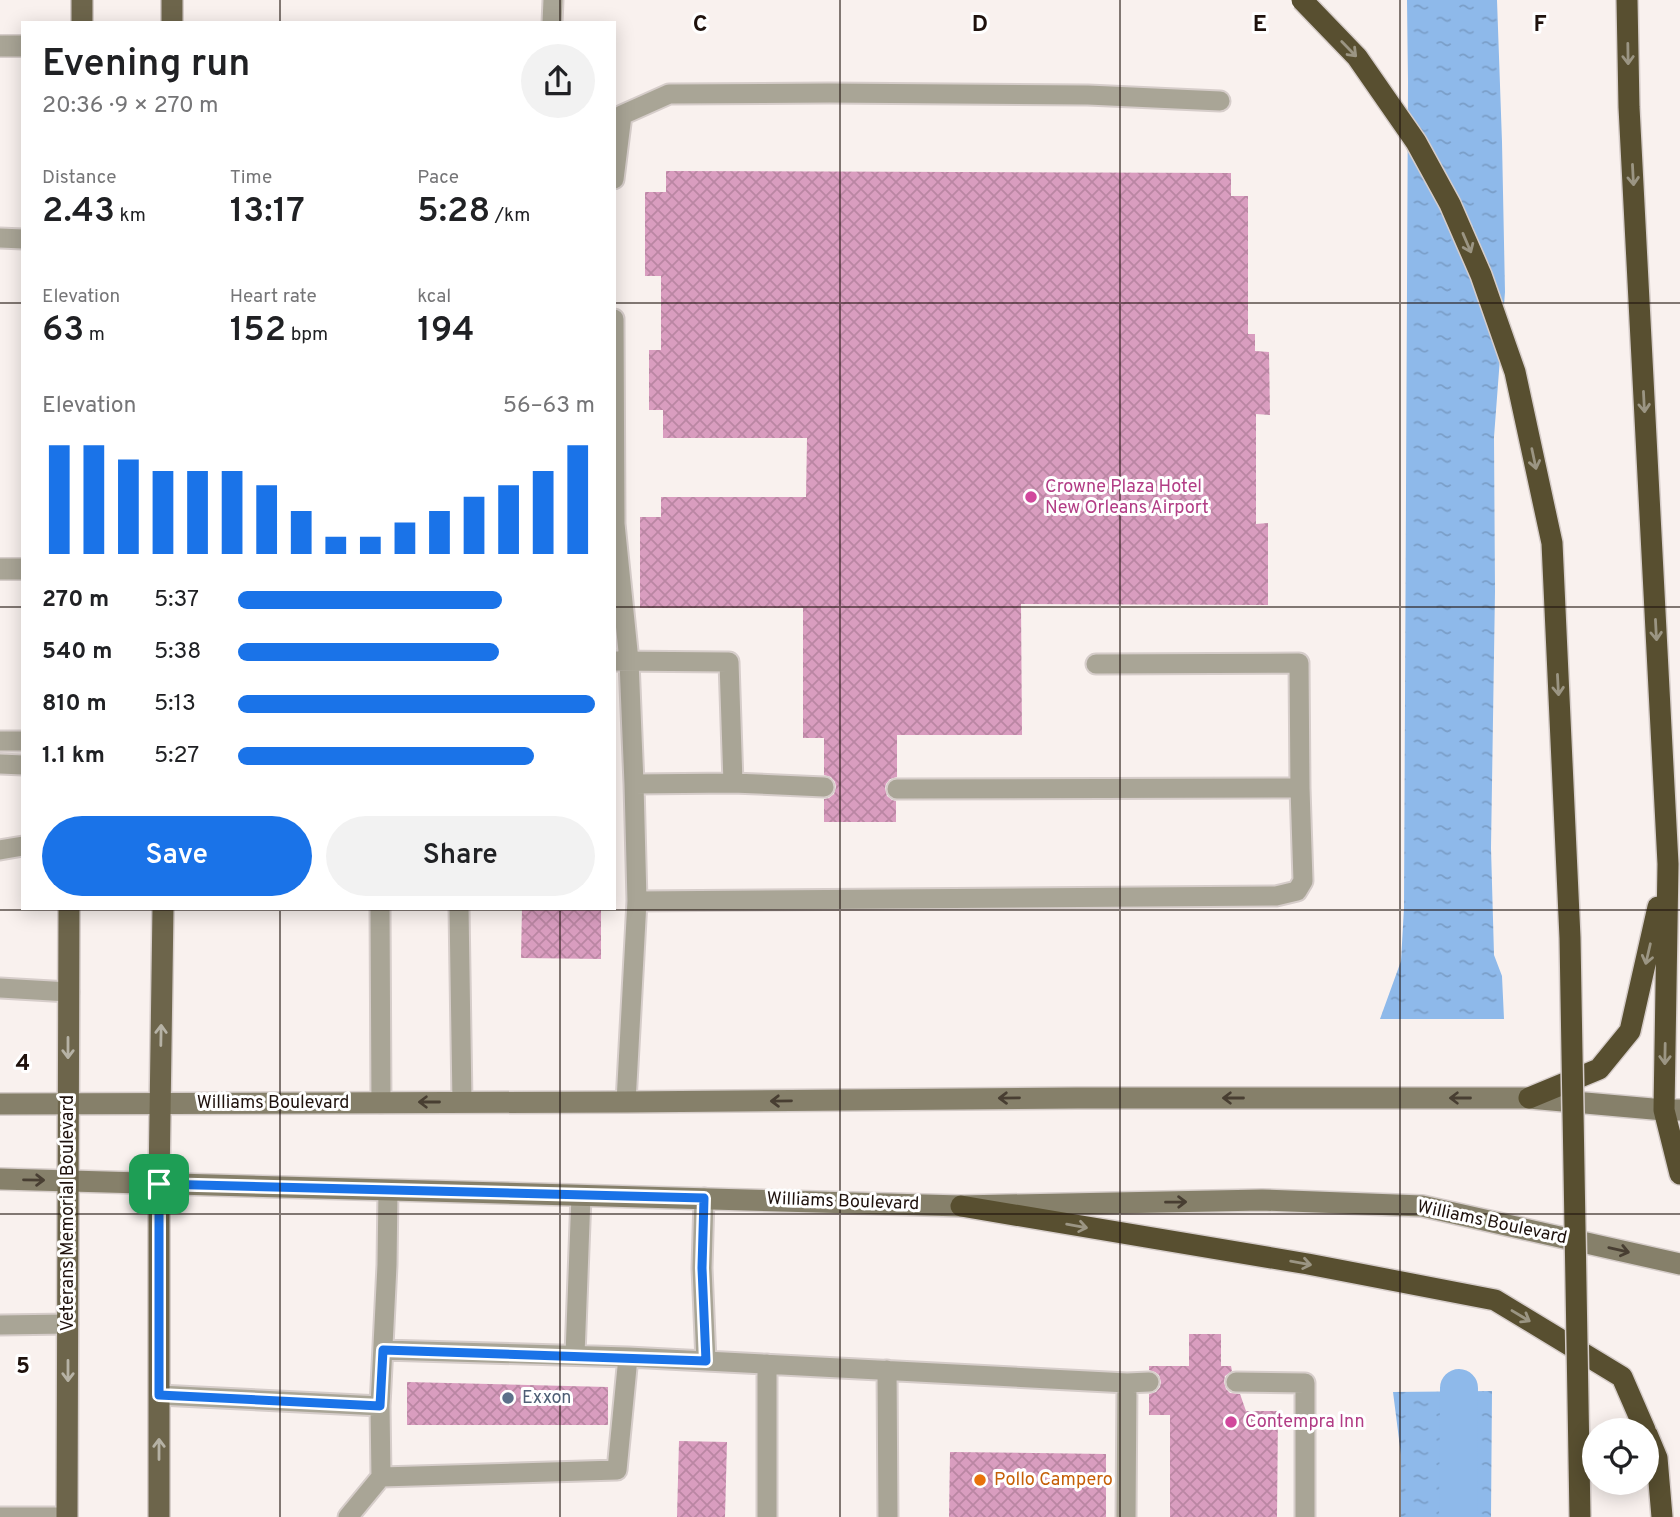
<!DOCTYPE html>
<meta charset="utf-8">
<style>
:root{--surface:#fff;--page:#f2f2f2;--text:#202124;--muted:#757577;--accent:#1a73e8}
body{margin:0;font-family:Overpass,sans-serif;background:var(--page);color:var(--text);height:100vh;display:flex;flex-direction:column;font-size:26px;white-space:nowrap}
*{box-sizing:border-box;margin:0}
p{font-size:23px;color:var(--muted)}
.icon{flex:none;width:38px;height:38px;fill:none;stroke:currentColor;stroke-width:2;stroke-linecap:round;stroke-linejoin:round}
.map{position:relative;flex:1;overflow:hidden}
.drawer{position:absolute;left:21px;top:21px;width:595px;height:889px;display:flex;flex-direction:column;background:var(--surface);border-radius:0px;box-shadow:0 4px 18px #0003}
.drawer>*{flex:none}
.buttons{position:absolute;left:1582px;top:1418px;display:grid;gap:14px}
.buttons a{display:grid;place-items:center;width:77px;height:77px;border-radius:50%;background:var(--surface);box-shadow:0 4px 18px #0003;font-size:35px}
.pin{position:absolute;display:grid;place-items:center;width:60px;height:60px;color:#fff;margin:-30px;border-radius:14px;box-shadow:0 4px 10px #0006}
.round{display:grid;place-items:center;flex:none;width:74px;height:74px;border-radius:37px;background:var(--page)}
.summary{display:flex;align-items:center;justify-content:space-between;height:119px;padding:0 21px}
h1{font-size:38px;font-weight:600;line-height:52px}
.stats{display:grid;grid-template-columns:repeat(3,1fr);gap:10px;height:119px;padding:7px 21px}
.stats div{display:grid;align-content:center}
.stats b{font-size:35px;font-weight:600}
.stats small{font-size:19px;font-weight:400}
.stats p{font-size:19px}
.chart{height:196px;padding:14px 21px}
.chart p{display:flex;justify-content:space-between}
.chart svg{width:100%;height:126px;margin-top:7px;stroke:var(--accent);stroke-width:6}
.action{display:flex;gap:14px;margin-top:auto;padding:14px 21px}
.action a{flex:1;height:80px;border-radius:42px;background:var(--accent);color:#fff;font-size:28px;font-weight:600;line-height:80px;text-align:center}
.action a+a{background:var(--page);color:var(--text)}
ul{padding:0 21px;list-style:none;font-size:23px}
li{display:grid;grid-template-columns:112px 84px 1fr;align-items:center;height:52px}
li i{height:18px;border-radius:9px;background:var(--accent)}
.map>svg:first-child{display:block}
.water{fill:url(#water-ripples)}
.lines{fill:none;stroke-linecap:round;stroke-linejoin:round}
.canal{stroke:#8eb9ea;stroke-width:38}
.building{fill:url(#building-cross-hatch)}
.service-casing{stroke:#d6cdca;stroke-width:23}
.minor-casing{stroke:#d6cdca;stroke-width:24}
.secondary-casing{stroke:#d6cdca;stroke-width:24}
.primary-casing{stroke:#d6cdca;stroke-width:24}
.motorway-casing{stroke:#d6cdca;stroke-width:24}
.service{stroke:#a9a596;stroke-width:19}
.minor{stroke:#a9a596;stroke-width:21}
.secondary{stroke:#86806a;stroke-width:21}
.primary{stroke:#6d654b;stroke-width:21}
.motorway{stroke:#584f30;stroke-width:21}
.motorway-bridge-casing{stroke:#d6cdca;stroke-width:24;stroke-linecap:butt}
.motorway-bridge{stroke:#584f30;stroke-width:21}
.oneway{stroke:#9b9583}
.oneway2{stroke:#b6b2a5}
.oneway3{stroke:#483e32}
.route-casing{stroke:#fff;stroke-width:14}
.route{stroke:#1a73e8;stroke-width:9}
.grid{fill:none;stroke:#1f120d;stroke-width:2;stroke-opacity:0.55}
.hotel-dot{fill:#d1479c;stroke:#fff;stroke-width:2.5}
.service-dot{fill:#5c6f8a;stroke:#fff;stroke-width:2.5}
.food-dot{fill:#e8710a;stroke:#fff;stroke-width:2.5}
.labels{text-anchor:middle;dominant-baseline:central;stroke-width:6;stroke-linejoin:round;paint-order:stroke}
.hotel-label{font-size:18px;fill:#b23c85;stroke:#fff;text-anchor:start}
.street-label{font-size:18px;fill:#1f120d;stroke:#fff}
.service-label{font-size:18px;fill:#4e5e75;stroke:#fff;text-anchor:start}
.food-label{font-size:18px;fill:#c56008;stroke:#fff;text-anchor:start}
.grid-label{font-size:23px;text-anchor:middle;font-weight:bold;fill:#1f120d;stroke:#fff;stroke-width:6;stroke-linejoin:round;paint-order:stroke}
</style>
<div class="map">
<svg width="1680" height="1517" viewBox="0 0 1680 1517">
<defs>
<pattern id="water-ripples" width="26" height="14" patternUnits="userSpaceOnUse" patternTransform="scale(1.75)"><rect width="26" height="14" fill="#8eb9ea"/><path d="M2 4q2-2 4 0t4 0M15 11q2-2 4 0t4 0" fill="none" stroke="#7a9ec8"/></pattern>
<pattern id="building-cross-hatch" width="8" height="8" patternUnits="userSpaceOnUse" patternTransform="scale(1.75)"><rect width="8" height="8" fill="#d99dbf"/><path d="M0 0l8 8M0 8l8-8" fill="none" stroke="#ba86a3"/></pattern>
</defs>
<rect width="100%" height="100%" fill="#f9f1ee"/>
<path class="water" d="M1407,0H1497L1502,142L1505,292L1494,437L1495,591L1491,848L1494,955L1502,976L1504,1019H1380L1401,961L1404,908L1408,82Z
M1492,1391L1491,1517H1401V1455L1393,1392Z"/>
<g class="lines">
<path class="canal" d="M1458,1517L1459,1388"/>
</g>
<path class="building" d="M666,171L1231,173V196H1248V334H1255V351L1269,352L1270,415L1256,414V524L1268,523V605L1021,604L1022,735H897V777L890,779L886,784L885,788L887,796L892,800L896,801V822H824V799L829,798L834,794L836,787L835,782L831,777L824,775V738H803V608H640V517H661V497H806L807,438H663V410H649V350H661V276H645V192H666Z
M522,908H601V959L521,958Z
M1189,1334H1221V1366H1231L1232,1371L1225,1376L1224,1382L1226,1389L1230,1393L1240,1394L1246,1411H1278L1277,1517H1170V1415H1149V1394L1156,1392L1160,1387L1161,1382L1159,1375L1155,1372L1149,1370V1366H1189Z
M407,1382L608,1387V1425H407Z
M679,1441L727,1442L725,1517H677Z
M950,1452L1106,1454V1517H949Z"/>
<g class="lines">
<defs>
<path id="service" d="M552,23L553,0
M614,179L622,115L669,94L829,93L1088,95L1220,101
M0,238L23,239
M614,319L615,524L629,661L634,784L637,901L626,1102
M614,661L729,662L733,783L634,784
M1096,664L1299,663L1300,788
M0,741H23
M0,764L23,765
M733,783L824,787
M0,850L23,846
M637,901L1276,896L1297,891L1303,881L1300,788L897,789
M380,908L381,1103
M459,908L462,1102
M0,988L69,992
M704,1198L702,1268L706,1361
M0,1325L68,1324
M383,1350L628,1357
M575,1355L581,1196
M767,1364V1517
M887,1370L888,1517
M1236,1382L1305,1383V1517
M159,1395L380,1406L387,1265L388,1190
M380,1406L381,1477
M0,1517H67
M348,1517L381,1477L617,1470L628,1357L1127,1383L1149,1382
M1126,1517L1127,1383"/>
<path id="minor" d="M0,46H23
M0,569H23"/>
<path id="secondary" d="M0,1104L626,1102L1077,1098H1529L1664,1110H1680
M0,1179L961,1206L1262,1200L1422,1206L1680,1264"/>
<path id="primary" d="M82,23V0
M172,23V0
M67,1517L69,908
M159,1517V1184L163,908"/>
<path id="motorway" d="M1627,0L1629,107L1668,864L1664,1110L1680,1174
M1529,1098L1599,1069L1630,1031L1658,907
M961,1206L1308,1264L1495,1300L1622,1377L1645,1430
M1647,1434L1657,1458L1662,1517"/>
</defs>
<use href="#service" class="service-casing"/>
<use href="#minor" class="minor-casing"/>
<use href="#secondary" class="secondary-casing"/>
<use href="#primary" class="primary-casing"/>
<use href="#motorway" class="motorway-casing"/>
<use href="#service" class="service"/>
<use href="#minor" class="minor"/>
<use href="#secondary" class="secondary"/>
<use href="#primary" class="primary"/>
<use href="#motorway" class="motorway"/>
<defs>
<path id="motorway-bridge" d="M1302,0L1357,57L1416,142L1450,204L1481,275L1515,372L1552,543L1570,938L1580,1517"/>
</defs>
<use href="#motorway-bridge" class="motorway-bridge-casing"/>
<use href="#motorway-bridge" class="motorway-bridge"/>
</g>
<defs><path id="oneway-shaft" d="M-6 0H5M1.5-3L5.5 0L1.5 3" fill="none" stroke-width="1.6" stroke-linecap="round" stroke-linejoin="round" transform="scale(1.75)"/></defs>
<g class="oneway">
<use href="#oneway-shaft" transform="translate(1349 49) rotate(46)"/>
<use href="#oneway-shaft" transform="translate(1628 54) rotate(89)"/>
<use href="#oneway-shaft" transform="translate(1633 175) rotate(87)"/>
<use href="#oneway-shaft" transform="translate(1467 243) rotate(67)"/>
<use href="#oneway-shaft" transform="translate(1644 402) rotate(87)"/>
<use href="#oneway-shaft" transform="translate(1534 459) rotate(78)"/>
<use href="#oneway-shaft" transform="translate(1656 630) rotate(87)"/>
<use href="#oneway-shaft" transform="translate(1558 685) rotate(87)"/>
<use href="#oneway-shaft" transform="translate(1648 954) rotate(103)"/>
<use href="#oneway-shaft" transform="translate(1665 1054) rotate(91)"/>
<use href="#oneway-shaft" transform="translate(1077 1226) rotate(10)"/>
<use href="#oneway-shaft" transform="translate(1301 1263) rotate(10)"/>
<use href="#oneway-shaft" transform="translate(1521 1316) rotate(31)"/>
</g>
<g class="oneway2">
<use href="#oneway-shaft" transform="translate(161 1035) rotate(-89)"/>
<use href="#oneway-shaft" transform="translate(68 1048) rotate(90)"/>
<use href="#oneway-shaft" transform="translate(68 1371) rotate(90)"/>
<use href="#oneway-shaft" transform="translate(159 1449) rotate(-90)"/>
</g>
<g class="oneway3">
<use href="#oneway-shaft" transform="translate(1009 1098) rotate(179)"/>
<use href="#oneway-shaft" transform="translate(1233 1098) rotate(-180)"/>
<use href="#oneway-shaft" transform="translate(1460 1098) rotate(-180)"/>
<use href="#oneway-shaft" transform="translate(781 1101) rotate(179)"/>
<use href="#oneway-shaft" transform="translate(429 1102) rotate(180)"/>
<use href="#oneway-shaft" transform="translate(34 1180) rotate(1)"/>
<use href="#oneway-shaft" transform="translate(1176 1202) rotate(-1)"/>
<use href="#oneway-shaft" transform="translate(1619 1250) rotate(13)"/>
</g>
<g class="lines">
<defs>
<path id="route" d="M159,1184L704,1198L702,1268L706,1361L383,1350L380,1406L159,1395Z"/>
</defs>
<use href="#route" class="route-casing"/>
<use href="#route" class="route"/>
</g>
<path class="grid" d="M280,0V23M560,0V23M840,0V1517M1120,0V1517M1400,0V1517M0,303H23M614,303H1680M0,607H23M614,607H1680M280,908V1517M560,908V1517M0,910H1680M0,1214H1680"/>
<g class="hotel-dot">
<circle cx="1031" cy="497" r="7"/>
<circle cx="1231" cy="1422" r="7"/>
</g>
<circle class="service-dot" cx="508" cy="1398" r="7"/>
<circle class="food-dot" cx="980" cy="1480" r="7"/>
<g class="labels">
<g class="hotel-label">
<text x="1045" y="487">Crowne Plaza Hotel<tspan x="1045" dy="21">New Orleans Airport</tspan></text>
<text x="1245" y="1422">Contempra Inn</text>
</g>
<g class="street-label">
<text x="273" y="1103">Williams Boulevard</text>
<text transform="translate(843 1202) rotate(2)">Williams Boulevard</text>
<text transform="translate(68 1213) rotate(-90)">Veterans Memorial Boulevard</text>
<text transform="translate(1492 1223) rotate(12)">Williams Boulevard</text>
</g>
<g class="service-label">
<text x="522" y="1398">Exxon</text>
</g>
<g class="food-label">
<text x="994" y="1480">Pollo Campero</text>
</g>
</g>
<g class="grid-label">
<text x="700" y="31">C</text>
<text x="980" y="31">D</text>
<text x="1260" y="31">E</text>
<text x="1540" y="31">F</text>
<text x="23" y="1070">4</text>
<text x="23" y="1373">5</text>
</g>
</svg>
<div class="buttons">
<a><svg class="icon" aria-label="locate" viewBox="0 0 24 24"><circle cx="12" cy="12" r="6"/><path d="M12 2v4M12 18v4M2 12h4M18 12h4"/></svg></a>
</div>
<div class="pin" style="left:159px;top:1184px;background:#1e9e55"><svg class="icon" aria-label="arrive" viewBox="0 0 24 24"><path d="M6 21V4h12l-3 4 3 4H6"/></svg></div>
<section class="drawer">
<div class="summary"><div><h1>Evening run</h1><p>20:36 · 9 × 270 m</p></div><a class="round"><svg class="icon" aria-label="share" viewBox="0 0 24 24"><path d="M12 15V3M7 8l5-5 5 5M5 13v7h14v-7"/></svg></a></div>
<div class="stats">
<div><p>Distance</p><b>2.43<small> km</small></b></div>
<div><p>Time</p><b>13:17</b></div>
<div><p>Pace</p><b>5:28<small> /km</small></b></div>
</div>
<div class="stats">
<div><p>Elevation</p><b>63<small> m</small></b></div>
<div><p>Heart rate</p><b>152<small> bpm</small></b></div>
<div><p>kcal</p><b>194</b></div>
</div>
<div class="chart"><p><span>Elevation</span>56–63 m</p>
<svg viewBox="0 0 160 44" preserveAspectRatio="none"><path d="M5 44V6M15 44V6M25 44V11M35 44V15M45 44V15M55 44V15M65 44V20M75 44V29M85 44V38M95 44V38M105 44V33M115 44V29M125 44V24M135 44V20M145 44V15M155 44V6"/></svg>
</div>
<ul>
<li><b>270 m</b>5:37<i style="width:74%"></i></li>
<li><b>540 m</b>5:38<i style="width:73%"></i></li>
<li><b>810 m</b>5:13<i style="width:100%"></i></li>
<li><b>1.1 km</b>5:27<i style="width:83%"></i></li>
</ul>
<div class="action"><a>Save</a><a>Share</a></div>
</section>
</div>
